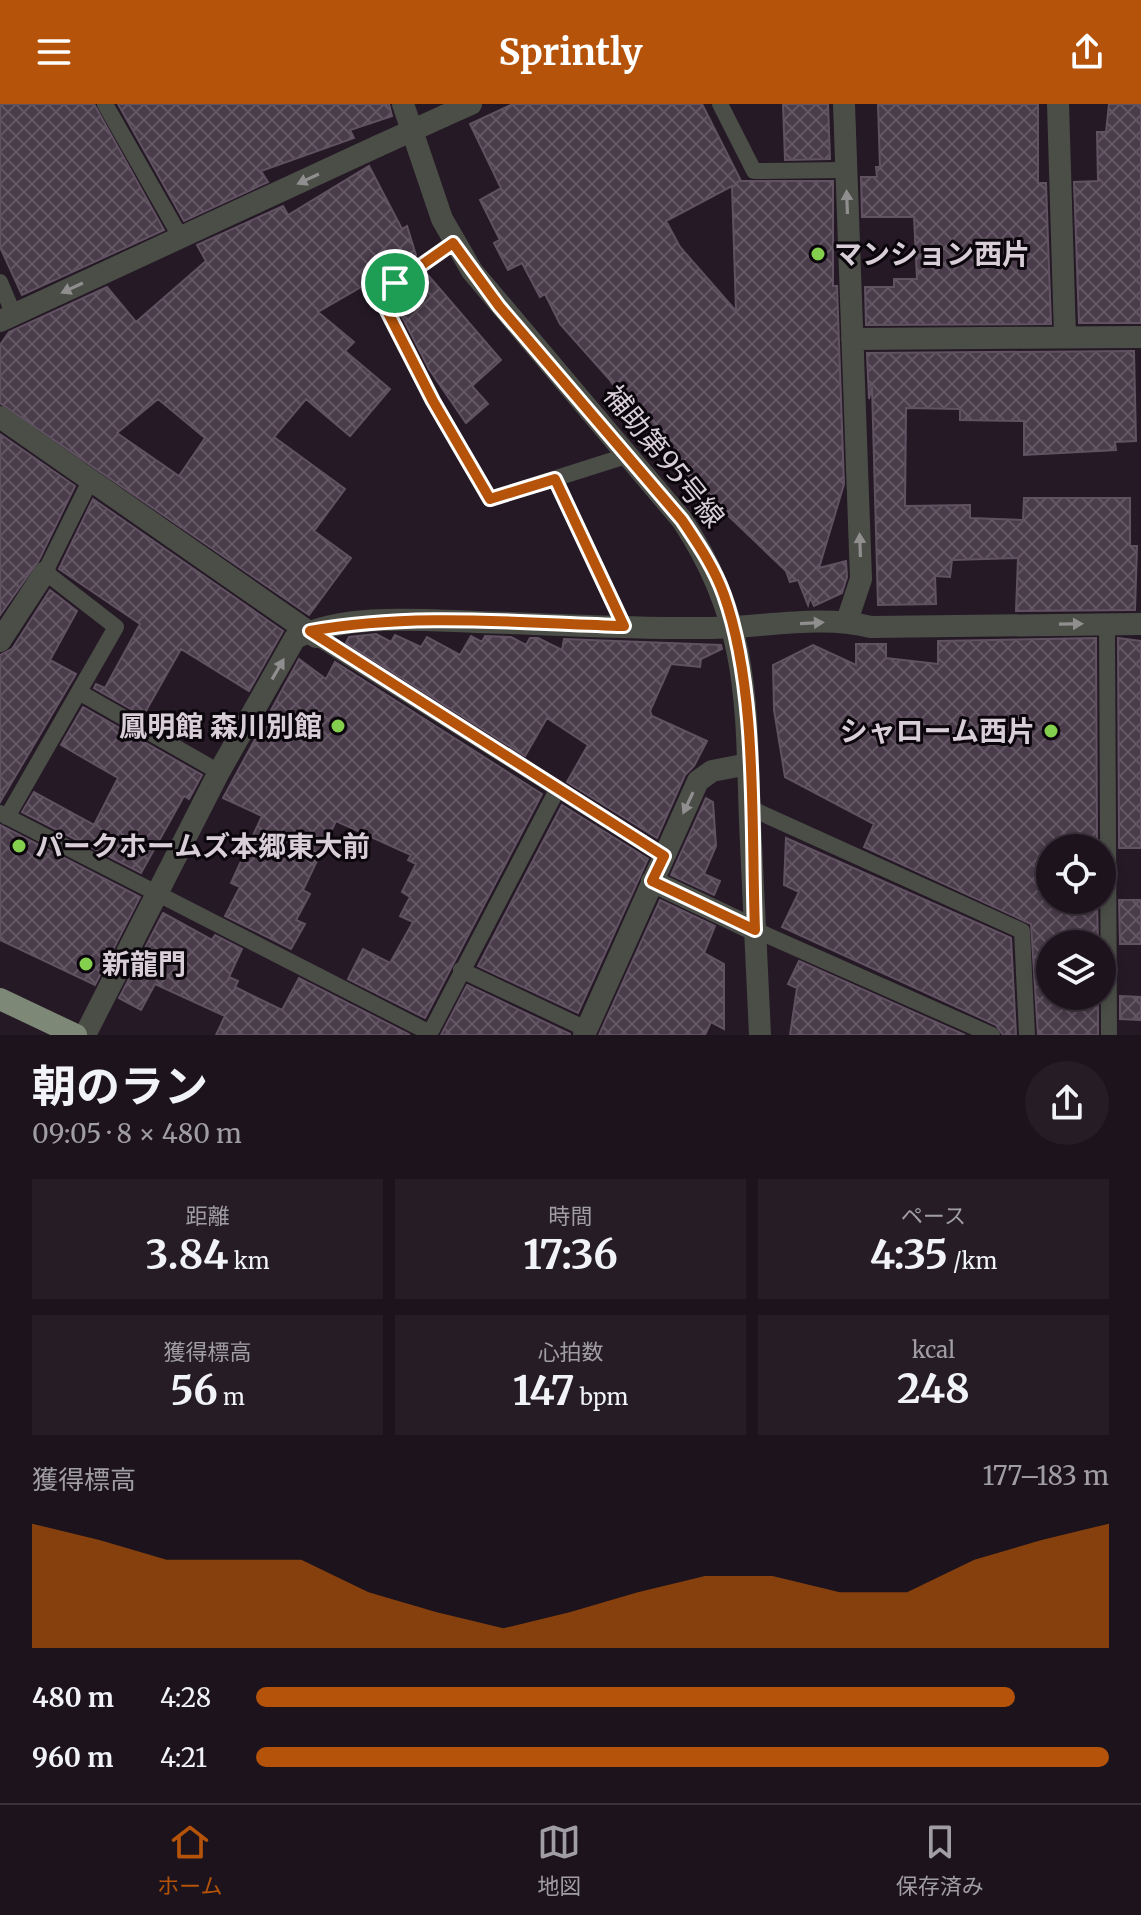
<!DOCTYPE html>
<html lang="ja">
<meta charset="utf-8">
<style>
:root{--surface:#1c131c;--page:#251c25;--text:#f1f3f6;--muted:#a09ea3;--line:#3a323b;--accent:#b45309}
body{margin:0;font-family:Merriweather,"Noto Sans JP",serif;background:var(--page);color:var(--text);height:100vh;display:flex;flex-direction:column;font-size:30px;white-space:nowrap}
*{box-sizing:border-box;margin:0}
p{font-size:26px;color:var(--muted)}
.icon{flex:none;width:44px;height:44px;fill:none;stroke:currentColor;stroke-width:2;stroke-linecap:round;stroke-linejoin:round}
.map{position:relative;height:931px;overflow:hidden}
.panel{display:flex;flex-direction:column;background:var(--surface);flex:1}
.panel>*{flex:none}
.tools{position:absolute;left:1036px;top:730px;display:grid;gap:16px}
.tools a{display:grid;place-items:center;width:80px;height:80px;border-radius:50%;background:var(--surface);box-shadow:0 4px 12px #0003,0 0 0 2px var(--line);font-size:40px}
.pin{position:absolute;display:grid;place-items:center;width:68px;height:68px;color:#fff;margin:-34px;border:4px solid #fff;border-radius:50%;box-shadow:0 2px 8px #0007}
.round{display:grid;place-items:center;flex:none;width:84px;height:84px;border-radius:42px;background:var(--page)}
.head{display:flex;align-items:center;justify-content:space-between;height:136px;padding:0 32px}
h1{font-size:44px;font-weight:700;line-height:60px}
.figures{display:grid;grid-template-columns:repeat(3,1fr);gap:12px;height:136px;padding:8px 32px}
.figures div{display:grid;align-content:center;border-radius:0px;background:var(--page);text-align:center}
.figures b{font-size:40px;font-weight:700}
.figures small{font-size:22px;font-weight:400}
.figures p{font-size:22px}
.chart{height:224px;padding:16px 32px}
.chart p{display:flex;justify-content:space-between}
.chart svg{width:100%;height:144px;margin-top:8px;fill:var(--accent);opacity:.7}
ul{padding:0 32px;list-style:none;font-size:26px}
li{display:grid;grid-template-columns:128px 96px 1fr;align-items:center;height:60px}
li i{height:20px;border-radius:10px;background:var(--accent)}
header{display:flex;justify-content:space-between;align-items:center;height:104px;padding:0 32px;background:var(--accent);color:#fff;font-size:36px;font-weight:700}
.menu{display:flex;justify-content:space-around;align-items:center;height:112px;border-top:2px solid var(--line);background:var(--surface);font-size:22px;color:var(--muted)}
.menu a{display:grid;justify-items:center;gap:4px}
.menu .on{color:var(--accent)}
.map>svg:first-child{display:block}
.building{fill:url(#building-cross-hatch);stroke:#615262;stroke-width:2;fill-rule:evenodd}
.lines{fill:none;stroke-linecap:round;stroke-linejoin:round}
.service{stroke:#4a4e47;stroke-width:16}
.minor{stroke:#4a4e47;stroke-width:22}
.tertiary{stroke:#4a4e47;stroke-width:22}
.trunk{stroke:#7e8877;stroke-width:22}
.minor-bridge{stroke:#4a4e47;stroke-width:22}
.oneway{fill:#908e8f}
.route-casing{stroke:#fff;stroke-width:16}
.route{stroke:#b45309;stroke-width:10}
.poi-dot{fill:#84cf4d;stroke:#0b060b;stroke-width:3}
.labels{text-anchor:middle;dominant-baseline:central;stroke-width:6;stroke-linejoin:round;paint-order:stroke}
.poi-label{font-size:28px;font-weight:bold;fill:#d7ced7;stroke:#0b060b;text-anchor:start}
.street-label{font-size:28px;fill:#d7ced7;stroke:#0b060b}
</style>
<header><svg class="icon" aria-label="menu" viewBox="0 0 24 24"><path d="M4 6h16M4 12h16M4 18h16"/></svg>Sprintly<svg class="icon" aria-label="share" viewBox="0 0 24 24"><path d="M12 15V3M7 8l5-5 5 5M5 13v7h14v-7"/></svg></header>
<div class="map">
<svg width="1141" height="931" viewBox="0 0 1141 931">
<defs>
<pattern id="building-cross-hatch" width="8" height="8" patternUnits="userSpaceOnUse" patternTransform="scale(2)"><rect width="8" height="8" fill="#4a3c4b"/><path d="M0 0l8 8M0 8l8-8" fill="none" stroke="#635764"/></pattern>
</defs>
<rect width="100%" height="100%" fill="#251926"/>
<path class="building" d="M0,0H94L164,126L22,191L0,143Z
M118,0H389L392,12L350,26L354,34L261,67L268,78L184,117Z
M513,0H702L741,77H833V182H837L844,380L819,464L846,457L847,473L842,489L814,502L810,493L808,501L798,476L790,478L786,467L694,379L633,298L627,302L610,276L560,220L545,190L540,193L522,159L508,166L494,139L500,136L480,96L501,84L470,20ZM732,82L736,207L680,143L666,117Z
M783,0H828L830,55L785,56Z
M878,0H1038V79H1046L1051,220L866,221L865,183H894V175H917L914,113H862L861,73H877L876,63H880Z
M1109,0H1141V219H1079L1074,78L1098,77L1097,28H1106Z
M369,62L402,125L407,122L416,151L377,179L375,175L318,208L354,238L345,247L390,285L350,332L306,295L274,333L345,385L314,427L351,454L309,511L0,299V241L9,228L107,183L136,218L206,157L197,141L283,102L288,111ZM158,295L205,334L179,372L117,329Z
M427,170L501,256L472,282L488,300L466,319L429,265L393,195Z
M1134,247L1136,337L1115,338L1116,346L1024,351V317L960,316V305L906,304L905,402L970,401V414L1023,416L1024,394H1130V442H1137L1135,506L1016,507L1018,454L952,456L950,473L935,472L936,500L878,501L872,283L869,295L867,249Z
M0,330L75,382L39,456L0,511Z
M93,395L283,527L249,587L181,545L143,612L94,584L96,580L105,584L140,520L59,465Z
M50,486L77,507L50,556L76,570L0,698V551L12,545Z
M376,530L391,538L395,531L421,543L427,533L460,551L471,532L482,538L485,532L511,533L526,541L530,534H538L562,546L564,535L721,541L722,545L701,555L700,563L671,560L650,607L652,612L707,637L694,662L685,671L657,734L567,678L588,641L547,614L525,652L346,539L349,533Z
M1096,534L1097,744H1050V796H1097L1098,840H1050V892H1098V931H1038L1031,820L864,743L874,720L785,673L774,606L773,561L813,541L856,561V540H886V554L938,560V537Z
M1118,534L1141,537V744H1119Z
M299,555L326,575L335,558L542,690L425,914L348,875L363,845L390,859L413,818L400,812L410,793L402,788L416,760L408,756L411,751L336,717L303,786L310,790L296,816L305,820L291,845L225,812L240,783L231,779L262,712L223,694Z
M83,603L202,671L189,695L184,692L141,769L22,708L34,688L94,721L118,674L61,641Z
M706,694L713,698L716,742L704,770L720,777L714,791L671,771Z
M562,701L648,755L578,909L478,862Z
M0,721L140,793L95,881L0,836Z
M786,734L1011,834L1016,931H1003L996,921L782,823L799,788L784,781Z
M660,796L715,822L704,849L724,860V925L711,918L705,931H599Z
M1119,796H1141V840H1120Z
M163,809L212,836L215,831L242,845L229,873L238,877L235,883L282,906L299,874L410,931H216L225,912L155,880L141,906L119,894Z
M799,857L965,931H790L797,884L788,880Z
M467,881L570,930V931H441Z
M1120,892L1141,893V916L1120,915Z"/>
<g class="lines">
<path class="service" d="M105,0L181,134
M720,0L754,67L846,66
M453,139L379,191L433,297L490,395L629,351
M0,178L14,211
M555,375L624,522
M1107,520L1109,931
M316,533L664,752
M79,588L219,668
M750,704L1022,827L1027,931
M0,709L430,929L557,686
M7,713L116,523L45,468L90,377
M755,826L992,931
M461,866L586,925"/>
<path class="minor" d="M844,0L861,475L847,517
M1058,0L1065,232
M444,12L471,0
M0,217L378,42
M852,235L1141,233
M0,313L316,533
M0,537L45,468
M652,777L755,826
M85,931L219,668L295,534C347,509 419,516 476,518C553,520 630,525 707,524C761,524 819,510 871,523L1141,520
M584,931L698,677L712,667L748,660"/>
<path class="tertiary" d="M403,0L442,115L472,167L682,416C750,518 746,601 750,718C753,789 757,860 760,931"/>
<path class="trunk" d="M0,895L76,931"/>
<path class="minor-bridge" d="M378,42L444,12"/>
</g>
<defs><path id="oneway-solid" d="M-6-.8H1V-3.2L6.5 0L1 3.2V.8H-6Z" transform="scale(2)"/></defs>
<g class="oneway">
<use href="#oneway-solid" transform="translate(308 75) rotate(155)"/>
<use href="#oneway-solid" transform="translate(847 98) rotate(-92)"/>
<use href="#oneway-solid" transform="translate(72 184) rotate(155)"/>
<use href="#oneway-solid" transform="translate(860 441) rotate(-92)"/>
<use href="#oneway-solid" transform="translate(812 519) rotate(-3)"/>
<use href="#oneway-solid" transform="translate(1071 520) rotate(-1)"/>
<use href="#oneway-solid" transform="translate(278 565) rotate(-60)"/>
<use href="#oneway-solid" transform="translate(688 699) rotate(115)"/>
</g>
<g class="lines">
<defs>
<path id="route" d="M453,139L499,202L682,416C698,440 714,463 724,491C758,586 751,723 755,826L652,777L664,752L310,527C412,508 520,519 624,522L555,375L490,395L433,297L379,191Z"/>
</defs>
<use href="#route" class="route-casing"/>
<use href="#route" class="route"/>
</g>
<g class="poi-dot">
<circle cx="818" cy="150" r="8"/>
<circle cx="338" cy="622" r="8"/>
<circle cx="1051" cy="627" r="8"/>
<circle cx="19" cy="742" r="8"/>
<circle cx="86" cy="860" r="8"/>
</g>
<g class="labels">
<g class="poi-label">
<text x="834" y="150">マンション西片</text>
<text x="322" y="622" text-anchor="end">鳳明館 森川別館</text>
<text x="1035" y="627" text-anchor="end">シャローム西片</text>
<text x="35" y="742">パークホームズ本郷東大前</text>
<text x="102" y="860">新龍門</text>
</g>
<g class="street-label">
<text transform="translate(664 352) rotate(51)">補助第95号線</text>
</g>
</g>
</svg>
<div class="tools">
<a><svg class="icon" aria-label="locate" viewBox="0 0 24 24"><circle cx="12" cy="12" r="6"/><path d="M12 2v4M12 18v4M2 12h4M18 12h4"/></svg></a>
<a><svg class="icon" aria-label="layers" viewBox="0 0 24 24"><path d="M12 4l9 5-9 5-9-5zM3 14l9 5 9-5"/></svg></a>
</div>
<div class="pin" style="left:395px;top:179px;background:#1e9e55"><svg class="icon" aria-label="arrive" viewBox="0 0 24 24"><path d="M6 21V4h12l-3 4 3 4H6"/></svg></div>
</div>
<section class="panel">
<div class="head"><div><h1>朝のラン</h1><p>09:05 · 8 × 480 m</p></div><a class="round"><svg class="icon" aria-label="share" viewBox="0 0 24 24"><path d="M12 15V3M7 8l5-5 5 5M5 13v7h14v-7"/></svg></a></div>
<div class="figures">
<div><p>距離</p><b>3.84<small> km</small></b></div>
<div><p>時間</p><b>17:36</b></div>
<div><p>ペース</p><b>4:35<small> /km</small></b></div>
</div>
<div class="figures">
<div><p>獲得標高</p><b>56<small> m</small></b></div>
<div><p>心拍数</p><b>147<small> bpm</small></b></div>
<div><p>kcal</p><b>248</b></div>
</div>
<div class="chart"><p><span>獲得標高</span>177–183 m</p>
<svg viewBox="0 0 160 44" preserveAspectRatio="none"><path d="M0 44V6L10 11L20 17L30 17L40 17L50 27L60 33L70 38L80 33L90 27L100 22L110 22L120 27L130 27L140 17L150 11L160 6V44z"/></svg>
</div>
<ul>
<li><b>480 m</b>4:28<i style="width:89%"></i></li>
<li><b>960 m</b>4:21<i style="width:100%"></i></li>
</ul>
</section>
<nav class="menu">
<a class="on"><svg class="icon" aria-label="home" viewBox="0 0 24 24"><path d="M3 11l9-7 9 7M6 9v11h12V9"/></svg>ホーム</a>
<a><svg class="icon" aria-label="map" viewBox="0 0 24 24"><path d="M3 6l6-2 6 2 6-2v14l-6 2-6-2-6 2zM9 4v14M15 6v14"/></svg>地図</a>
<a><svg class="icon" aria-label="saved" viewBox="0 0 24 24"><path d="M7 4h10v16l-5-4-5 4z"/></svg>保存済み</a>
</nav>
